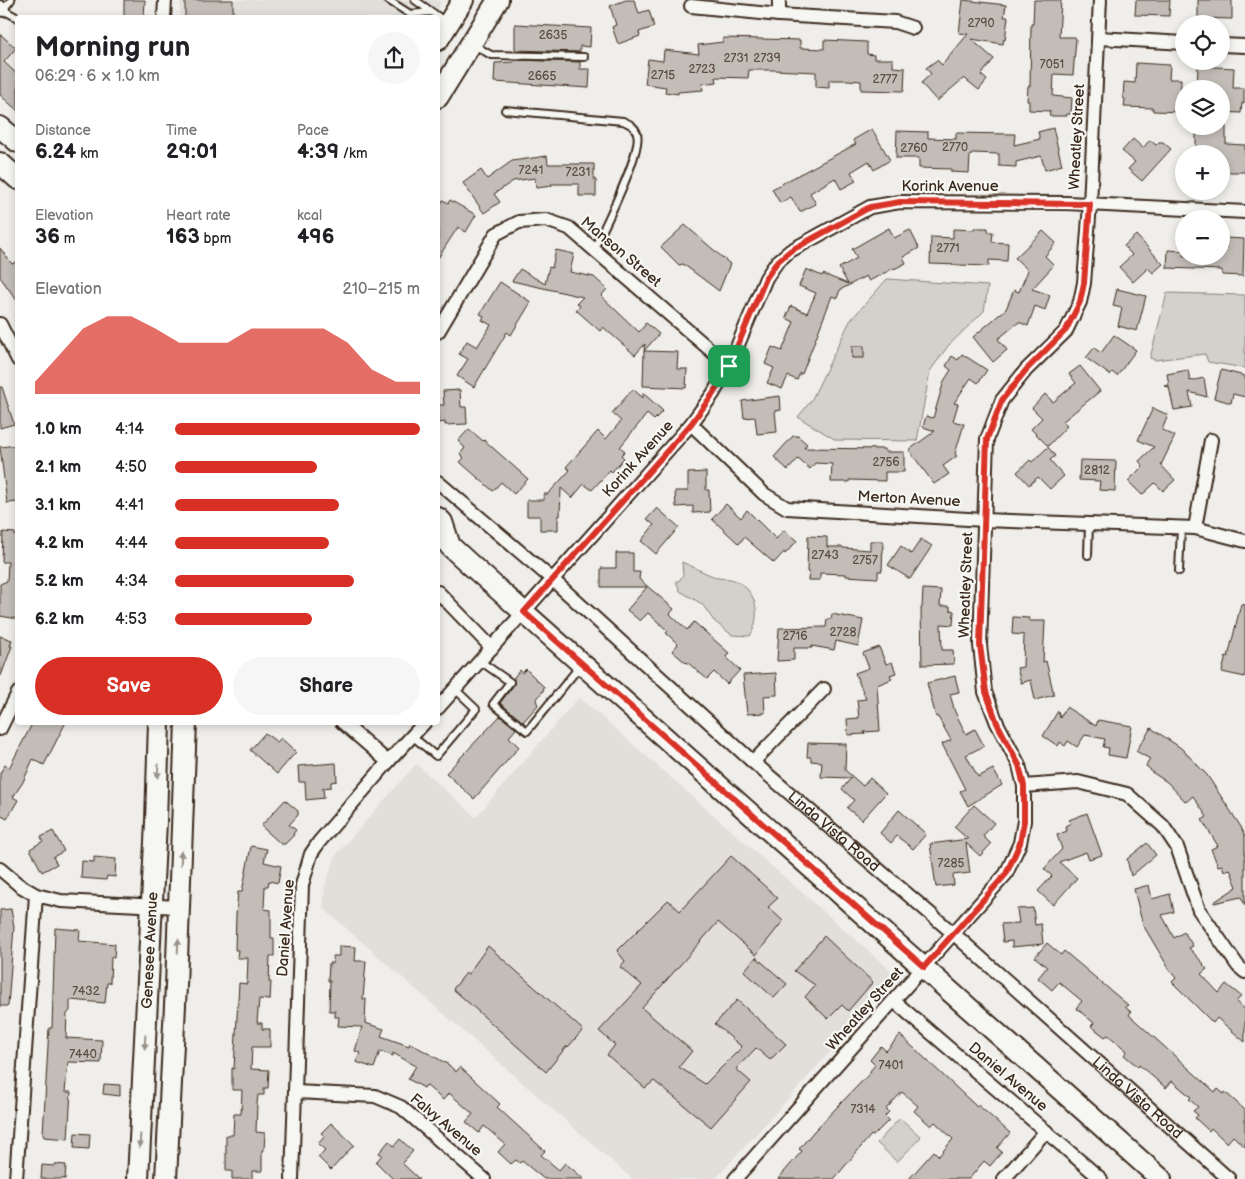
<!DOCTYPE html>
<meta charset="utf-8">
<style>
:root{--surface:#fff;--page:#f6f6f6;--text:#202124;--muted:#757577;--accent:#d93025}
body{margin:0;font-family:"Balsamiq Sans",sans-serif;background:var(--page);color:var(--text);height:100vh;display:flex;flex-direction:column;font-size:19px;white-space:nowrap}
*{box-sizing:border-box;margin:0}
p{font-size:16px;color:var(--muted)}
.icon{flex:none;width:28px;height:28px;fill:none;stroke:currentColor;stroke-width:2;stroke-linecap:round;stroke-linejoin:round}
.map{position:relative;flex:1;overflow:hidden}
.details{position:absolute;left:15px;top:15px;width:425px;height:710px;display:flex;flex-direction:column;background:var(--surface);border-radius:5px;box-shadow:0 2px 8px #0003}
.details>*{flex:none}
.controls{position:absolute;left:1175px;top:15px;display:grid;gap:10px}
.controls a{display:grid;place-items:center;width:55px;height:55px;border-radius:50%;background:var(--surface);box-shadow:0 2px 8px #0003;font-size:25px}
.pin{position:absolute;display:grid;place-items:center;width:42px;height:42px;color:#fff;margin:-21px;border-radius:10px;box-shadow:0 2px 8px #0006}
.round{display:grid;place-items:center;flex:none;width:52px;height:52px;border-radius:26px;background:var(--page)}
.summary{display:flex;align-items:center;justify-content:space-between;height:85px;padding:0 20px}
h1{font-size:28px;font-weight:700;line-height:38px}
.stats{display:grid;grid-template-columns:repeat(3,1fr);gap:8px;height:85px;padding:5px 20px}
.stats div{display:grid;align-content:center}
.stats b{font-size:21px;font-weight:700}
.stats small{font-size:14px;font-weight:400}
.stats p{font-size:14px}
.chart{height:140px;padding:10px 20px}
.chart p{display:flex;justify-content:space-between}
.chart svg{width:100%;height:90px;margin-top:5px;fill:var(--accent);opacity:.7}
.cta{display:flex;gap:10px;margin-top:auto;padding:10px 20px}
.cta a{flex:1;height:58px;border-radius:30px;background:var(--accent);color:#fff;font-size:20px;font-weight:700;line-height:58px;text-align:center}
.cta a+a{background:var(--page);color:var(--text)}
ul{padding:0 20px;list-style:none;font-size:16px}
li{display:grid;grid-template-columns:80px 60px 1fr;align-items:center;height:38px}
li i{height:12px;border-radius:6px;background:var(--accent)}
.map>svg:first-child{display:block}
.built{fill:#e2dfdb}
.green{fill:#d4d1cc;stroke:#887e75}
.building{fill:#c2bdb7;stroke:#3b2a1e}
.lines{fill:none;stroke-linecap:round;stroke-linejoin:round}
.service-casing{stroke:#3b2a1e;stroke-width:10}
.minor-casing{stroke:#3b2a1e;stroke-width:16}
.primary-casing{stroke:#3b2a1e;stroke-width:24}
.service{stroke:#f6f6f2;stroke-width:6}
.minor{stroke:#f6f6f2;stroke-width:12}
.primary{stroke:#f6f6f2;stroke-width:20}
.oneway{fill:#989088}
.route-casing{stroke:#fff;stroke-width:10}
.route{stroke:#d93025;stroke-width:6}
.labels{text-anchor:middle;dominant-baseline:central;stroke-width:4.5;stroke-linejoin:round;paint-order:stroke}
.number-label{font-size:12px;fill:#5d4f44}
.street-label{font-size:15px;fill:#3b2a1e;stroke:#f6f6f2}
</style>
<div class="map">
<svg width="1245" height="1179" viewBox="0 0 1245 1179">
<rect width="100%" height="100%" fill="#efeeea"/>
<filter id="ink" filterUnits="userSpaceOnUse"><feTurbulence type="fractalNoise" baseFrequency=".02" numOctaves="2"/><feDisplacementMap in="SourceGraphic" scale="10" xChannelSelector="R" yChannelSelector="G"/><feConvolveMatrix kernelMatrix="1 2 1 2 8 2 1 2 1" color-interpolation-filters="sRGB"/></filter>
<g filter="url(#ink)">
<path class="built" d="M180,0H438L441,2L436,17L180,18Z
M579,697L897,976L792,1095L715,1179H632L323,908L325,885L336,855L416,764L476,817Z"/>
<path class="green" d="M887,279L988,286L984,311L948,346L930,371L917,441L836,440L798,417L811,401L850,321Z
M1167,293L1245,295V368L1208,362L1205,354L1155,360L1150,358Z
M682,562C694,567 706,574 718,578C723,579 729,578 734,580C757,590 762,615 750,636L732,635L714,621L702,604L680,591L676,581H679L683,575Z
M900,1118L921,1137L897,1162L877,1143Z"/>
<path class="building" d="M124,0H145L144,18H124Z
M185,0H233V18H185Z
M626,0H634L639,13L649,10L654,27L639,32L640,36L618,44L612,27L616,25L610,6Z
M963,0L1006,5L1004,17H1008L1005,40L1004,39L1003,44L971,39L994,59L981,75L987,80L979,90L964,78L937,101L921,83L931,74L926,68L937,60L942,65L968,34L959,33Z
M1034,0H1061L1059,37H1075L1076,39L1073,75L1054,74L1053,96L1072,98L1071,114H1067L1066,116H1049L1050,111L1029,110V101H1027L1028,86H1030L1031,24H1033Z
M1136,0H1170L1169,16L1135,15Z
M1198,0H1232V19L1198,18Z
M515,24L591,28L590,47L580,46V52L515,50Z
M0,34L16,48L4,62L18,75V111L0,95Z
M723,38L800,40V48L824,49V40L867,42V54L874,55V59H893V67L905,68L904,91L861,90V81L848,80H829V88L816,87V72L774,70H749L748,78L716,77L717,82L702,84L703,90L678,92V94L665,92L666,87L645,84L648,59L663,61L664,50L699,54L698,45L723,42Z
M514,60L580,62V69H590L589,88L494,82L495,63L514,62Z
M1136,63L1170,65L1169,79H1181L1180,112L1153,111V108L1124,107L1125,99L1123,98L1124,82L1135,83Z
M1198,66L1234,68L1233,88H1244V104L1242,103L1241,113L1221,112V89H1197Z
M1196,126H1226V144L1245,145V172H1221V154H1196Z
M1053,128L1062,165L1045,170L1041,156L1016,162V167L999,166V154L972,153V155H970L969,173L951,172V169L919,168V158H896L897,131L928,132V138L956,139V133L1012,134H1015L1014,145L1040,139L1038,132Z
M872,129L890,160L874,170L869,161L851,172L856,181L841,189L835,178L810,193L816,204L800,212L791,197L780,203L772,189L856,144L853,140Z
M1133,139L1143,148L1150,140L1156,145L1159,142H1163L1171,149L1142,181L1128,169L1135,162L1122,151Z
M547,156L548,164H594V180H596V196H579V184H551L552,186L536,188L535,178L513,181L494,194L500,202L484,213L463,183L481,170L487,179L512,161Z
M443,200L448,203L450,200L476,215L466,232L458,227L438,258V209Z
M685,225L730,264L719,291L683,264L679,265L661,247Z
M889,228L894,238L910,230L919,248L903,257L906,263L894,269V268L869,281L866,276L840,290L837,298L832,296L802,374L800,373L797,380L788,376L782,389L767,383L774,368L765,364L772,347L782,351L794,322L786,318L791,306L807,313L816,293L799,286L806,269L822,276L823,274L848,284L839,268L857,258L852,249Z
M974,228H988V232H993L992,242L1008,243L1007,261L989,260V266L930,264L931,237L953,238V229L974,230Z
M1043,231L1056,243L1045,256L1054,265L1032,289L1050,295L1045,310L1035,306L1028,326L1019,322L998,339L1007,350L993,362L973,337L1006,309L1014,290L1019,292L1028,270L1015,258Z
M1136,235L1163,264L1153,273L1148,268L1133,282L1119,267L1132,255L1124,246Z
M1226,238L1244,239L1243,276L1222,275V270L1167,268L1168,250L1184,251V256H1221V248H1226Z
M0,248L12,264L18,261V302L0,277Z
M556,250L574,254L570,272L594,277L607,289L601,296L639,332L645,325V322L659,334L644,351L645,344L635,355L603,327L600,331L576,310L580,306L577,303L583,297L512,281L520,269L545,284L549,267L552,268Z
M500,282L531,302L511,335L507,332L474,387L457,376L468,359L459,354L467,341L477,347L491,325L482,320L484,316L480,314Z
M1117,289L1146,296L1137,331L1118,326L1122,308L1113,306Z
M1114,335L1136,350L1117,376L1112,372L1110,375L1086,358L1094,348L1101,353Z
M852,346H864V358H852Z
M644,351L678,352L677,369H687L686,388L643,386Z
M962,354L987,370L978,383L971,378L954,403L958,404L953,421L964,424L955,454L957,456L943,466L949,474L934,484L909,450L935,431L923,427L926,416L933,418L944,381L951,370L946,366L952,356L958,360Z
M1080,366L1100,391L1062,422L1067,426L1048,446L1031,429L1042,418L1032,408L1045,394L1053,402L1076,383L1069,374Z
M1188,370L1190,381L1204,378L1207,397L1189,392L1192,407L1174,410L1169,387L1164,386L1169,385L1167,374Z
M1221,370L1245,376V397L1233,394L1231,403L1214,398Z
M0,387H2L14,424L0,428Z
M633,389L643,398V393L663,411L654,420L647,414L620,447L625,451L621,455L624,458L612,472L610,470L592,490L584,484L572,498L561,488L560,516H558V530H540V516H527V500H544V494H548L570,470L566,467L598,431L606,439L621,421L612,413Z
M460,390L461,407H466L467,424L445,425V422L438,423V405H444L443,391Z
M780,396L781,410L775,411L777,432L757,434L755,417L744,418L742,401Z
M1153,408L1168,415L1162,430L1175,436L1161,465L1175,480L1163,491L1155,483L1142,495L1128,481L1143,466L1139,461L1154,447L1138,440Z
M469,429L483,441L484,440L528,479L514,494L501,482L493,491L460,462L464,458L460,454L465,448L458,441Z
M793,436H798L807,444L804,448L885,449V452H904V472H885V481L849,480V482H831L832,464L815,463L810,469L798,459L788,470L774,457Z
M18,445V502L7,503L0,447Z
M1048,447L1055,456L1050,460L1064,476L1050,489L1038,477L1029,485L1017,472L1030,460L1032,462Z
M1080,460L1116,461L1115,491L1099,490L1100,481L1079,480Z
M706,472V490H709L710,512L693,513V506L676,507L675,491H688V473Z
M726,504L741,518L747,510L776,539L784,530L797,541L785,554L784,552L774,563L744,537L739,544L712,519Z
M657,508L679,527L656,554L641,541L654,525L647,519Z
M3,532L15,533V536H18V619L0,616V584L7,581L8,562H2Z
M808,536L827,537V547H843V548L870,550V541H883L882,571H878V578L846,576V574L820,573V580H808L809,572H807Z
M921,539L932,546L910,579L888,565L901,546L911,554Z
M616,553H633V572H640L639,579L674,609L670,614L687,630L694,622L729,653L726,657L740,670L727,684L714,672L707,679L687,662L686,663L672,651L678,644L666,633L668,631L648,613L640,621L627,610L647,587H601V568H616Z
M923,589L941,590L940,606H950V610L954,611L953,625L941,624L942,650H953L954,664L922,665L921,608H922Z
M1241,604L1245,605V677L1222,672L1226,656L1228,657Z
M832,614L863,620L858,646L836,641L834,650L812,646V648H794V660L777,661L779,628L826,627L827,619H831Z
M1013,617L1029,618V621H1045L1043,662L1046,661L1054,695L1035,700L1031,680L1021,683L1017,668L1023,667L1024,635L1012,634Z
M0,636L12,640L10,646H12L1,676Z
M879,647L886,664L892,662L896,673L890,675L892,679L877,685L880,731L864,732L865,734L848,735L847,719L859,718L857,700L866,699L855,673L869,668L863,653Z
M526,669L544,687L543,691L536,700L538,705L523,722L500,703L514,685V677L520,670L522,673Z
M776,673L777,695L764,696L765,713L747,714L743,675Z
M955,676L959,692L950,694L955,712L966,734L975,729L984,746L966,755L978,777L993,769L1002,785L968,806L960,791L965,789L942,744L951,740L938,717H936L927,683Z
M1066,707L1096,726L1098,720L1132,726L1126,758L1108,755L1109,748L1103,747L1105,739L1085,735L1077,747L1068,741L1065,746L1060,742L1058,746L1043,736L1058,711L1060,718Z
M500,716L516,729L509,737L519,747L474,799L446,773Z
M33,722H66L44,765L33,759L23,782L13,797L18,800L7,819L0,815V773L5,765L9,768Z
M1151,728L1181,748L1207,775L1241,827L1245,836V905L1241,897L1214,903V902L1237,887L1230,869L1224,871L1222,865L1218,866L1211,849L1218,846L1202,820L1207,817L1193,796L1186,802L1167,782L1150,771L1151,770L1146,766L1150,759L1136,751Z
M265,733L277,742L281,738L296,752L277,774L250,750Z
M808,743L846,744L845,770L863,786L870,778L886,793L862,820L847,808L854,800L842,789L851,778L821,777L822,762L811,761V757H807Z
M336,763L337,781L331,782V787L323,788L324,798L306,800L305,782H299L298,766Z
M285,800L298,811V815L289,825L296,830L293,834L294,835L285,844H281L261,826Z
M974,805L994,823L983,836L991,844L980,856L966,843L970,873L953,875L954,885L936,887L930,844L968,839L954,827Z
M899,810L926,834L913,849L897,836L891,843L880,833Z
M1087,813L1102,855L1089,859L1086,852L1059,862L1077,878L1053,905L1038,891L1052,876L1044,869L1062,849L1057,835L1067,831L1065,826L1071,823L1069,820Z
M53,831L64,851L53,857L57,864L42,872L30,849L43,841L41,837Z
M1147,843L1156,855L1131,876L1127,859Z
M251,846L267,849L264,862L281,866L278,883L269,881L268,886H265L264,909L271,910V938H274V956H270L269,982H271L270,1000L259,999L257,1023H262V1029H270V1047H252L251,1069L269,1070L268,1088H264V1095H258L257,1104L256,1132L265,1133L264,1150H262V1171H252V1179H232V1171H226V1135H233L234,1114H241L242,1090H232V1068L234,1069L239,983L247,984L248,958H237L238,950H235L236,915L238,892H242Z
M731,856L778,898L768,907L783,921L756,955L718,922L642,1008L692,1051L679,1067L705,1084L742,1047L715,1024L737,1000L786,1044L770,1060L756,1048L736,1069L751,1082L711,1127L654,1081L645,1088L607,1055L615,1045L599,1031L642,985L620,967L625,961L617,951L668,900L680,911Z
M94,857L116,859L115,877L107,876L106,880L81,878L82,861L94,862Z
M1149,885L1152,899L1170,894L1174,912L1162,915L1174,938L1184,932L1193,946L1189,948L1204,964L1203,965L1207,969L1201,974L1219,993L1226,984L1241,996L1236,1002L1245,1009V1042L1217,1018L1213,1023L1172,982L1176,978L1171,972L1143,925L1140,914L1134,889Z
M1033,908L1035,925L1041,924L1043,944L1012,947V941L1003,942L1001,924L1019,923L1017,909Z
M11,909L14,927L8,1006H0V910Z
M55,928L80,930L79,941L115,944L114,958L111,957L110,983H107L105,1003L70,1000V1011L67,1014L66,1038L102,1040L101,1063L68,1062L65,1092H71L68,1139L44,1137L43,1134L49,1028H52Z
M824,936L873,982L848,1011L842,1005L828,1019L805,997L815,985L794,971Z
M1047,943L1061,955L1064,951L1128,1005L1125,1007L1131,1012L1129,1015L1215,1092L1218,1089L1224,1094L1225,1092L1245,1110V1147L1233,1136L1227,1143L1211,1128L1209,1131L1195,1118L1198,1115L1193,1111L1198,1107L1189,1099L1191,1097L1172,1081L1166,1088L1139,1065L1138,1067L1124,1055L1127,1051L1108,1035L1105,1037L1091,1026L1094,1023L1076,1008L1082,1001L1059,982L1052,990L1038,978L1047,967L1035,957Z
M339,946L356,947L355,961H366L363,999H366L365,1023L384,1029L381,1036L409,1046L410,1043L449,1065L456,1072L460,1067L500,1104L497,1107L545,1151L541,1155L559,1170L565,1163L584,1179H544L522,1161L520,1163L516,1160L511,1164L498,1152L505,1144L484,1126L479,1133L466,1122L473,1114L449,1093L443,1100L426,1085L424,1088L408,1079L416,1066L393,1053V1056L380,1051L374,1068L356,1062L360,1053L355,1051L362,1027L338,1026L339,1017H335V1011H329L330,981H328L329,963H333V956H339Z
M488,946L583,1030L568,1047L567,1046L546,1072L453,989L466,973L468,974Z
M756,957L787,984L774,998L744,971Z
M900,1035L977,1107L978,1105L1010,1133L997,1148L1002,1152L990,1166L984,1161L969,1179H909L934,1151L939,1156L953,1139L935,1122L931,1126L914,1111L918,1106L902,1092L886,1109L889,1112L885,1116L889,1120L873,1136L871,1135L834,1179H778L802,1151L799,1149L814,1131L871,1072L870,1071L875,1065L870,1060L881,1046L886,1051Z
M104,1084L120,1085V1096L103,1094Z
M331,1123L354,1145L331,1170L318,1157L325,1150L318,1144L325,1136L321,1133Z
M75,1133L90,1134L89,1149L74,1148Z
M400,1139L413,1151L402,1163L419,1179H393L376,1162L382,1155L379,1153L389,1141L394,1146Z
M54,1164L66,1165L65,1179H41L42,1165L54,1166Z"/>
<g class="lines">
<defs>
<path id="service" d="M11,0L3,10L18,18
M388,0L410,14L431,12
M415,0L447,23
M474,45L491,55L584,57
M505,110L623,121C630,124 634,126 637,133C643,152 603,229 594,249
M1088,555L1089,524
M1179,571L1181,528
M480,661L510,682L493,704L527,731L580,666
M412,736L436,756L476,709L455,689"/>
<g id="minor">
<path d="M691,6L779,15L895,22L913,28"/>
<path d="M0,7L3,10"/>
<path d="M779,15V0"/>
<path d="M164,18L165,0"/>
<path d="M1099,38L1184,43"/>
<path d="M1221,45L1245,46"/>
<path d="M0,324L18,360"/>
<path d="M438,332L496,234L519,222L546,220L569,228L729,366"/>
<path d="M691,424L764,494L787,508L984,520L1195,528L1245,541"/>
<path id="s1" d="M438,482L553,580L753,762L954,934L1229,1179"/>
<path d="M1195,528L1211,440"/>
<path d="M438,592L492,648"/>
<path d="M438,708L691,424L713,394L729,366L766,278L777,262L790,251L870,207L900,202L1067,203L1245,212"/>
<path d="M342,722L388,762"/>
<path d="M0,729L18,693"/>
<path d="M753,762L824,689"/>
<path d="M1024,786L1078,782L1127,794L1163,826L1177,847L1199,910L1238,966L1245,972"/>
<path d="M0,869L19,885L36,895L16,1179"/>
<path d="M36,895L61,901L179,907"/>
<path d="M894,1001L1101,1179"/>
<path d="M296,1092L375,1096L401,1107L484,1179"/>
<path d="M292,1179L302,885L311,854L319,842L388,762L425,722"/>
<path d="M735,1179L1006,874L1020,843L1024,821V786L1019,765L997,723L985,692L980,645L987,439L1002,400L1026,370L1066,331L1080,302L1084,283L1090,204L1100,0"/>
<path d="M1004,1179L1046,1131"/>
</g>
<g id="primary">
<path d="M438,40L463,0"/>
<path d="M438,97L498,0"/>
<path d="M0,127L18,142"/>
<path d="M0,163L18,179"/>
<path d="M438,518L442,522L450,546L473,567L1161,1179"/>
<path id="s2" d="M138,1179L156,822L159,722"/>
<path d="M166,1179L176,986L186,722"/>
</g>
</defs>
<use href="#service" class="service-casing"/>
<use href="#minor" class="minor-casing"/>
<use href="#primary" class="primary-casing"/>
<use href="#service" class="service"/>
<use href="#minor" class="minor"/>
<use href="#primary" class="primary"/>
</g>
<defs><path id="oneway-solid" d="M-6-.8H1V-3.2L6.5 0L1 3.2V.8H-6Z" transform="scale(1.25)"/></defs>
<g class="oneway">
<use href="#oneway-solid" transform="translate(158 771) rotate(92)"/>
<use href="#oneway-solid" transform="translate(181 858) rotate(-88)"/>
<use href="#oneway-solid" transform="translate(178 946) rotate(-88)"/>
<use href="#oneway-solid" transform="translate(145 1042) rotate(93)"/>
<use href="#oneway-solid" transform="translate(140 1141) rotate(93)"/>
</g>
</g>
<g class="lines" filter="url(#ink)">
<defs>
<path id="route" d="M900,202L1090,204L1084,283L1080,302L1066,330L1026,370L1002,400L987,439L980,645L986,692L997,723L1019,765L1024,786V821L1020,843L1006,874L924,967L524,612L691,424L713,394L729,366L766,278L777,262L790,251L870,207Z"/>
</defs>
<use href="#route" class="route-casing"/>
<use href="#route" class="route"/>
</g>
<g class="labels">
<g class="number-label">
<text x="981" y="23">2790</text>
<text x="553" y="35">2635</text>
<text x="736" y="58">2731</text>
<text x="767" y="58">2739</text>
<text x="1052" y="64">7051</text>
<text x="702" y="69">2723</text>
<text x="663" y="75">2715</text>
<text x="542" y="76">2665</text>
<text x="885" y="79">2777</text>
<text x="955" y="147">2770</text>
<text x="914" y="148">2760</text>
<text x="531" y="170">7241</text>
<text x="578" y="172">7231</text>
<text x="948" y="248">2771</text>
<text x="886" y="462">2756</text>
<text x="1097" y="470">2812</text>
<text x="825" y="555">2743</text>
<text x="865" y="560">2757</text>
<text x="843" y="632">2728</text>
<text x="795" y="636">2716</text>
<text x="951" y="863">7285</text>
<text x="86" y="991">7432</text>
<text x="83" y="1054">7440</text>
<text x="891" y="1065">7401</text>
<text x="863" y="1109">7314</text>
</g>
<g class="street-label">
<text transform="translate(1077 137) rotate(-87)">Wheatley Street</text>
<text x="950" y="186">Korink Avenue</text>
<text transform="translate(621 252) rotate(40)">Manson Street</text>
<text transform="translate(638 459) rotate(-48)">Korink Avenue</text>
<text transform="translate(909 499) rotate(3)">Merton Avenue</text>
<text transform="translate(966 585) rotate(-88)">Wheatley Street</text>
<text stroke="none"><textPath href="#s1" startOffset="528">Linda Vista Road</textPath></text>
<text transform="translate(286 928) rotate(-86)">Daniel Avenue</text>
<text stroke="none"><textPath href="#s2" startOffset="229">Genesee Avenue</textPath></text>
<text transform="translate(865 1009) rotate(-48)">Wheatley Street</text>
<text transform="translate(1008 1077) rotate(40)">Daniel Avenue</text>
<text stroke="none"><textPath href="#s1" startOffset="932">Linda Vista Road</textPath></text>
<text transform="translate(446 1125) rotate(40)">Falvy Avenue</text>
</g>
</g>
</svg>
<div class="controls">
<a><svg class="icon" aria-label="locate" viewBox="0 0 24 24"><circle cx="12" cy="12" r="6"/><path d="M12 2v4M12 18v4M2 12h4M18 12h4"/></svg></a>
<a><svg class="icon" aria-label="layers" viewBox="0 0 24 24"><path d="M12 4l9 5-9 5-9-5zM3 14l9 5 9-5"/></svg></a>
<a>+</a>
<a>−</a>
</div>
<div class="pin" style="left:729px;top:366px;background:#1e9e55"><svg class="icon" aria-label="arrive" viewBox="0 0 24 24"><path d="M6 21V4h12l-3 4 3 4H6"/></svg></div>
<section class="details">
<div class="summary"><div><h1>Morning run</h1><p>06:29 · 6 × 1.0 km</p></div><a class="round"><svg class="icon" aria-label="share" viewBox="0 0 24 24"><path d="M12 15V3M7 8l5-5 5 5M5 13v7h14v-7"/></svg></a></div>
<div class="stats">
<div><p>Distance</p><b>6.24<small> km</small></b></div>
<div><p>Time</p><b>29:01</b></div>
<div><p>Pace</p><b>4:39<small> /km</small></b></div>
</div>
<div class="stats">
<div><p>Elevation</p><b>36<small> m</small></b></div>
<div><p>Heart rate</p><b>163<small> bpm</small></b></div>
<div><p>kcal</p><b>496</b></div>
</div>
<div class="chart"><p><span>Elevation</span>210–215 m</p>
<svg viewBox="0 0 160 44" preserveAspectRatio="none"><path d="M0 44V38L10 25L20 12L30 6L40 6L50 12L60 19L70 19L80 19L90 12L100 12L110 12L120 12L130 19L140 32L150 38L160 38V44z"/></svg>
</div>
<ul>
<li><b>1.0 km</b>4:14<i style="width:100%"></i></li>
<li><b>2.1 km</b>4:50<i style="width:58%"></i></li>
<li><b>3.1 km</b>4:41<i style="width:67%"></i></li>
<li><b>4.2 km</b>4:44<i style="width:63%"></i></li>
<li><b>5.2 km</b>4:34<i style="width:73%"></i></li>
<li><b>6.2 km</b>4:53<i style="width:56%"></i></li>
</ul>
<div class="cta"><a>Save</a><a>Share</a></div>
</section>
</div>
